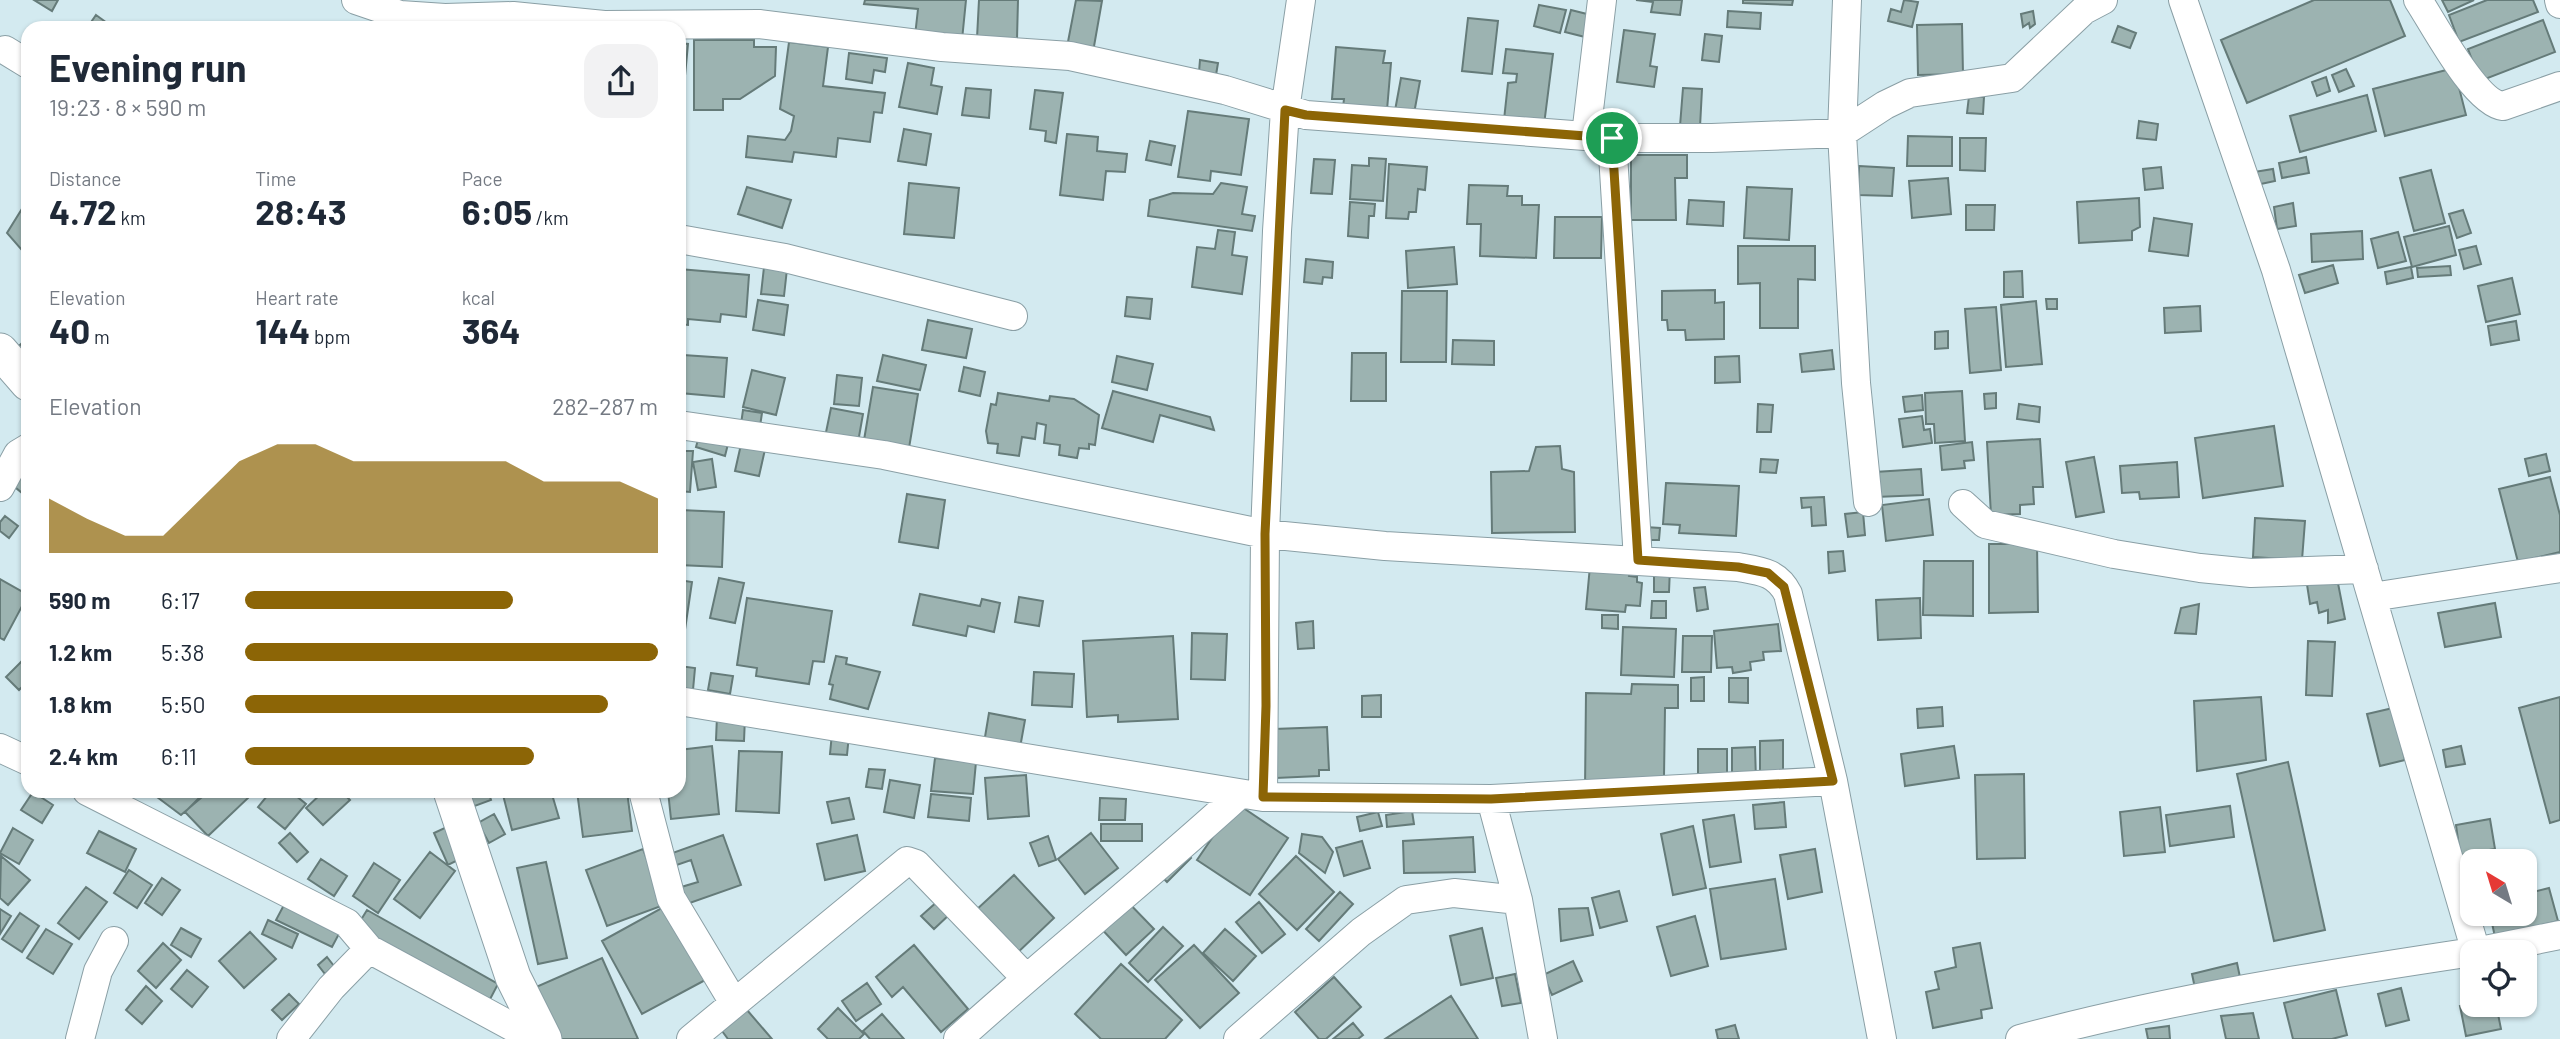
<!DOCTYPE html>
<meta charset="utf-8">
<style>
:root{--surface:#fff;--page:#f2f2f3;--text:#1f2937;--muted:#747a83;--accent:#8c6506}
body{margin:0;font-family:Barlow,sans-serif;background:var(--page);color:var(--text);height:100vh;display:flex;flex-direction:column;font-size:26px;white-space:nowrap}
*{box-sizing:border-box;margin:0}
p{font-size:23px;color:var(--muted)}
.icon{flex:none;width:38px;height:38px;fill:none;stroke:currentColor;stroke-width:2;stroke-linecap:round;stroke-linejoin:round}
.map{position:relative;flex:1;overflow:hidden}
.sheet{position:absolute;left:21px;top:21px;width:665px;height:777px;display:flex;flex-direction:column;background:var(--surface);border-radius:21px;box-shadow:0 2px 5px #0004}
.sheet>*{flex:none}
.needle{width:46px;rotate:322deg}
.tools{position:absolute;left:2460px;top:849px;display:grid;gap:14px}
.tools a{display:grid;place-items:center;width:77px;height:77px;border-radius:14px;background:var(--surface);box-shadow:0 2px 5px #0004;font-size:35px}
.pin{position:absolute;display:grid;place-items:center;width:60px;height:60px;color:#fff;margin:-30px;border:4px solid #fff;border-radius:50%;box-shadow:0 2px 7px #0007}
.round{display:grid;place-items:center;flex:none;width:74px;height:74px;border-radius:21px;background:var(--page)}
.head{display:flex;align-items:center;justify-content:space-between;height:119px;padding:0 28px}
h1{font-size:38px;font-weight:700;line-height:52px}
.figures{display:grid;grid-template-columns:repeat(3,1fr);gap:10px;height:119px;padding:7px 28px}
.figures div{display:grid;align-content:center}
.figures b{font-size:35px;font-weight:700}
.figures small{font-size:19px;font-weight:400}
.figures p{font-size:19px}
.chart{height:196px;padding:14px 28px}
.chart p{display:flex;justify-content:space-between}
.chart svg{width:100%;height:126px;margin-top:7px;fill:var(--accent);opacity:.7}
ul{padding:0 28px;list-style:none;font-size:23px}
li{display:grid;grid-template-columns:112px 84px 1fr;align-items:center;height:52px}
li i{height:18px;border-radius:9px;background:var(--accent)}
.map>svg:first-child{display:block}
.building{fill:#9cb3b1;stroke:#657b79;stroke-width:2}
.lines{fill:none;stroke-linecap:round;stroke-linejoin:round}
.minor-casing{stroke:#8a9fa5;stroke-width:30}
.tertiary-casing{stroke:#8a9fa5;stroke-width:37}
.minor{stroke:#fff;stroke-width:28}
.tertiary{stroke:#fff;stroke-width:35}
.route-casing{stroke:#fff;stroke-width:14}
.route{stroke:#8c6506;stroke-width:9}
</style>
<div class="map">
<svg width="2560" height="1039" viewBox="0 0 2560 1039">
<rect width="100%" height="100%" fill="#d3eaf0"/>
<path class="building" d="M34,0H58L52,11Z
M865,0H966L962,40L915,36L918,9L864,4Z
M979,0H1018L1017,39L977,38Z
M1076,0L1102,1L1093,52L1067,47Z
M1636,0H1682L1680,15L1651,12L1653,2Z
M1743,0H1793L1792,5L1743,3Z
M1904,0L1918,2L1912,27L1888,21L1891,9L1901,12Z
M2314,0H2390L2405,36L2247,103L2221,40Z
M2442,0H2474L2448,12Z
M2487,0H2533L2538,12L2459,42L2449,15Z
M1539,5L1566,10L1560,33L1534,26Z
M1571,10L1591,15L1585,37L1565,32Z
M1728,11L1761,13L1760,29L1727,27Z
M2033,11L2035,24L2030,28L2029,23L2023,27L2021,14Z
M96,15L114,28H87Z
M1468,18L1498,21L1492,74L1462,71Z
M2543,20L2555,52L2480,81L2468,49Z
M1962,24L1963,74L1918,75L1917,25Z
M2118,26L2136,33L2130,48L2112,42Z
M1624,30L1655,34L1650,66L1657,67L1654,87L1617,82Z
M1705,34L1722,36L1719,62L1702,60Z
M694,40H754V47H776L775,76L740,99H723V110H694Z
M789,42L828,47L823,86L885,93L882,113L874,112L870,142L838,138L836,157L794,152L792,162L746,157L748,136L785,140L791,131L794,116L780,109Z
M679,43L688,44L685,76L679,77Z
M1336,47L1385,51L1383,63H1391L1387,110L1343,107L1344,99H1332Z
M1506,49L1553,54L1544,125L1504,120L1508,83L1516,82L1517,74L1503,73Z
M849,53L887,58L885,72L874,70L872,83L846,79Z
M1200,60L1218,63L1216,75L1199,72Z
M908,63L934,68L931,85L942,87L937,114L899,107Z
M2454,68L2466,115L2385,136L2373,89Z
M2346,69L2354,86L2339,92L2332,75Z
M2326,77L2330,91L2317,96L2312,82Z
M1401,78L1420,81L1413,119L1394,116Z
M966,88L991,90L989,118L962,115Z
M1683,88L1702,89L1700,127L1680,126Z
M1035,90L1063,93L1056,143L1045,141L1046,131L1030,129Z
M2367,95L2376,131L2300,152L2290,116Z
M1969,96L1984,97L1983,114L1967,113Z
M1188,111L1249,119L1241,175L1211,171L1210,181L1178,177Z
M2139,121L2158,124L2156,140L2137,138Z
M904,129L931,134L926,165L898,161Z
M1067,134L1098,137L1097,151L1127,154L1125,172L1106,171L1103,200L1060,195Z
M1908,136L1952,137V166H1907Z
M1960,138H1986L1985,171L1960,170Z
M1150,141L1175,146L1171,165L1146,160Z
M1631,155H1687V178H1675L1676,220H1631Z
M2306,157L2309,173L2282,178L2279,163Z
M1369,158L1386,159L1383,201L1350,199L1352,165L1369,166Z
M1314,159L1335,160L1332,194L1311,193Z
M1389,164L1427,167L1425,190L1418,189L1416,212H1409L1408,219L1386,218Z
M1859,166L1894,168L1892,196L1858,195Z
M2161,167L2163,188L2145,190L2143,169Z
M2273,169L2275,181L2256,185L2254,172Z
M2431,170L2445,223L2414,231L2400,178Z
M1948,178L1951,214L1912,218L1909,181Z
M909,183L959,188L954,238L904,234Z
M1221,183L1247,187L1242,214L1255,216L1252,231L1148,216L1150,200L1173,193L1213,194Z
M1469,185L1508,186L1507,196H1522V205H1539L1536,258L1480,256L1481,224H1467Z
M747,187L791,200L782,228L738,214Z
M1747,187L1792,189L1789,240L1744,238Z
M2139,198L2140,227L2132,231V240L2079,243L2077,202Z
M1689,200L1724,202L1723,226L1687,224Z
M1350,202L1375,204L1374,216H1369L1368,238L1348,236Z
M2293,203L2296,226L2277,229L2274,207Z
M25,204L28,206V257L7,233Z
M1966,205H1995L1994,230H1966Z
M2463,210L2471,233L2457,238L2449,214Z
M1555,217H1602L1601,258H1554Z
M2154,218L2192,224L2188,256L2149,251Z
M2449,226L2456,255L2412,267L2404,237Z
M1218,230L1235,232L1232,255L1247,257L1242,294L1192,287L1197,247L1215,249Z
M2362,231L2363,259L2312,262L2311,234Z
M2398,232L2406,261L2378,268L2371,239Z
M1738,246H1815V280L1798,279V328H1760V283L1738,284Z
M2476,246L2481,264L2464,269L2459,250Z
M1454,247L1457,284L1408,288L1406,251Z
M1306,259L1333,262L1332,278L1323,277L1322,284L1304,282Z
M2333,265L2338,283L2305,293L2299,275Z
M2450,266L2451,275L2418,277L2417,268Z
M764,267L787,269L784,296L761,294Z
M2411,267L2413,278L2387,284L2385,272Z
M679,269L749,275L746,317L721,314L720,322L688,319V325L679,324Z
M2022,271L2023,297H2004V272Z
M2512,278L2520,314L2486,322L2478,286Z
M1715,290V303L1724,302V339L1686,340L1685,330H1668L1667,320H1662V291Z
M1402,291H1447L1446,362H1401Z
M1127,297L1152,299L1150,319L1125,316Z
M2046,299H2057V309H2047Z
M758,300L788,305L784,335L753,330Z
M2036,301L2042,364L2006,367L2001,305Z
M2200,306L2201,331L2165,333L2164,308Z
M1996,307L2001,370L1970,373L1965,309Z
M928,320L972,329L966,358L922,350Z
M2516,321L2519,340L2491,345L2488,326Z
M1948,331V348L1935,349V332Z
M27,338L28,339V361L17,348Z
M1453,340L1494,341V365L1452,364Z
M1832,350L1834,369L1802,372L1800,354Z
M1352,353H1386V401H1351Z
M683,355L727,358L724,397L680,393Z
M883,355L926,365L920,390L877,381Z
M1117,356L1153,364L1147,390L1112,382Z
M1739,356L1740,382L1715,383V357Z
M964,367L985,372L980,396L959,391Z
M752,370L785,378L776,415L743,407Z
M837,375L862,378L859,406L834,404Z
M873,387L918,394L909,448L864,440Z
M1113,391L1210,417L1214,430L1160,415L1153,442L1102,428Z
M1962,391L1965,441L1935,443L1934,424H1926L1925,393Z
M998,393L1049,401L1050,396L1074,399L1099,415L1095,445L1089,444V449L1079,448L1077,458L1059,455L1060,445L1044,443L1046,425L1037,423L1035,439L1022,437L1019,456L997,453L998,444L988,443L986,431L991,404L996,405Z
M1996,393V408L1985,409L1984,394Z
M1922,395L1923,410L1905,412L1903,397Z
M1758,404L1773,405L1771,432H1757Z
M2019,404L2040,407L2039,422L2017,419Z
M831,408L863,414L857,448L824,442Z
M743,410L762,413L759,433L740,431Z
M1922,416L1924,430L1930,429L1932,443L1903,447L1899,419Z
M2274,426L2283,486L2203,498L2195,438Z
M700,432L729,440L725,456L696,447Z
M2040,439L2043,487H2033L2034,504L2020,505V514L1991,515L1987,442Z
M742,440L766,445L759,476L735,471Z
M1972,442L1974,460L1964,461L1965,468L1942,470L1940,446Z
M1560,446L1562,469L1574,472L1575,532L1492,533L1491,472L1529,471L1536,447Z
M679,451H693L690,492L679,491Z
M2546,454L2550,471L2529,476L2525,459Z
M2094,457L2104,512L2076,517L2066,462Z
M28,459V498L9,482Z
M712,459L716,487L698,490L693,462Z
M1761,459L1778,460L1776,473L1760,472Z
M2177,462L2179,497L2140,499L2139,492L2122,493L2120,466Z
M1921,469L1923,495L1876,497L1875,472Z
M2550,477L2560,515V552L2518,562L2499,489Z
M1666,483L1739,486L1736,536L1679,533L1680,525L1663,524Z
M907,494L945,500L938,548L899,542Z
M1824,497L1826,525L1812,526L1811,507L1802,508L1801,498Z
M1929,499L1933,535L1886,541L1882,505Z
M680,510L724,512L722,567L679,565Z
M1863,512L1865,535L1848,537L1845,514Z
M5,516L18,526L9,538L0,531V522Z
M2255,518L2305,521L2302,560L2253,557Z
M1645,527L1660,528L1659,540H1645Z
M1989,544H2037L2038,612L1989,613Z
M1843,551L1845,571L1829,573L1828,552Z
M1924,561H1973V616L1923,615Z
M1590,566L1630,569L1629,576L1637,577V582L1642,583L1640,606L1626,605L1625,612L1586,609Z
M1654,568H1670L1669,592H1654Z
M2336,573L2345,619L2328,623V610L2319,613L2317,602L2310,604L2306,578Z
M719,578L744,583L735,623L710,618Z
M0,579L28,595L4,640L0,638Z
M679,580L692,582L682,650H679Z
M1705,587L1708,609L1697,611L1694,588Z
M920,594L980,606L982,599L1000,603L994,632L968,626L966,636L913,625Z
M1019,597L1043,601L1039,626L1015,622Z
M747,598L832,611L824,662L813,661L809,684L756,676L757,668L737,665Z
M1920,598L1921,638L1878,640L1876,600Z
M1652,601H1666V618H1651Z
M2495,603L2501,637L2445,647L2438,613Z
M2199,604L2196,634L2175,633L2181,608Z
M1602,615H1618V629L1602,628Z
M1313,621L1314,648L1298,649L1296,623Z
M1778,624L1781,651L1763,652L1764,660L1750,662L1751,670L1733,673L1732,667L1717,668L1714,631Z
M1623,627L1676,629L1674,677L1621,675Z
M1192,633L1227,634L1225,680L1191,679Z
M1173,636L1178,719L1118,722V715L1087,717L1083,641Z
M1683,636H1712L1711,672H1682Z
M2308,641L2335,642L2332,696L2306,695Z
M28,655V681L19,690L6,677Z
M836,656L847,658L846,664L880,672L868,709L830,699L833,685L829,684Z
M679,666L695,668L693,690L679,689Z
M1034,672L1074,674L1072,707L1032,705Z
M711,673L733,676L730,694L708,690Z
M1704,677V701H1691V678Z
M1729,678H1748V703L1729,702Z
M1632,684L1678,685V708H1665L1664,777L1585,790L1586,693L1631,694Z
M1381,695V717H1362V696Z
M2261,697L2266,760L2197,771L2194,701Z
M2560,697V820L2550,823L2519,708Z
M1942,707L1943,726L1918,728L1917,709Z
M2393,708L2405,760L2380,766L2367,714Z
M989,713L1025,720L1020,748L984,743Z
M717,716L745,717L744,741L716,740Z
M1327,727L1329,770H1319V776L1276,778L1274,729Z
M832,733L849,735L847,755L830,754Z
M1783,740V780H1760V741Z
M712,746L719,814L671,819L668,791H679V750Z
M1954,746L1959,778L1905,786L1901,754Z
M2461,746L2465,764L2446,767L2443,750Z
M1755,747L1756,780H1732V748Z
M1698,749H1727V785H1698Z
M739,751L782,752L779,813L736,811Z
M935,758L976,762L973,794L931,791Z
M2288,762L2325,930L2274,941L2237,774Z
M869,769L885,770L882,789L866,787Z
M2024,774L2025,858L1977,859L1975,775Z
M1026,775L1029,816L988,819L985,778Z
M890,780L920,785L914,818L884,812Z
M149,791H209L181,815Z
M206,791H242L248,798L208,836L185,812Z
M271,791H290L306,804L285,829L258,807Z
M324,791H341L350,800L323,825L306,808Z
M469,791H488L491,800L472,807Z
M502,791H551L559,818L512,830Z
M577,791H627L632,831L583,837Z
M33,792L53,805L42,823L21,810Z
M931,794L971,798L969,821L928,817Z
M849,798L854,819L832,823L827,802Z
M1100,798L1126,799L1125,820H1099Z
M1784,802L1786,827L1755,829L1753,805Z
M1236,803L1288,838L1250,895L1197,860Z
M2230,806L2234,837L2170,846L2166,815Z
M2160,807L2165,852L2124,856L2120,812Z
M1412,811L1414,824L1387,827L1386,815Z
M1378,812L1382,826L1360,831L1357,817Z
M494,814L505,834L489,843L478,823Z
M1734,815L1741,862L1710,867L1703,820Z
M2490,819L2495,849L2460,855L2456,825Z
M1101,824H1142V841H1101Z
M451,825L466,856L448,865L434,833Z
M1693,826L1706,888L1673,895L1661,834Z
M13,828L33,840L19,864L0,853Z
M99,831L136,849L125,872L87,853Z
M290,833L308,852L297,862L279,843Z
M1091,833L1118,868L1085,894L1058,859Z
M1302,834L1322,837L1333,852L1325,873L1299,853Z
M723,835L741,885L684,905L678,888L698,882L691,860L668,868L664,856Z
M857,835L865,871L825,880L817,844Z
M1048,836L1056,860L1039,866L1030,843Z
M1473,837L1475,872L1404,873L1403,841Z
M1362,841L1370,868L1344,876L1336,848Z
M643,849L664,905L607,926L586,870Z
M1815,849L1822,892L1788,899L1780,855Z
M1184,850L1191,858L1167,882L1160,875Z
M430,852L455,871L420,918L394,899Z
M2480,853L2481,861H2473V883L2464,884L2458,858Z
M1,856L30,880L8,905L0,898Z
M1296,856L1334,892L1297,930L1259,894Z
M321,859L347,876L334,896L308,879Z
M546,862L567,958L538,964L517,868Z
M374,863L400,880L378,913L353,896Z
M129,870L152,885L137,908L114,893Z
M1014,875L1054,918L1015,955L975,911Z
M162,878L180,890L162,915L145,903Z
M1775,879L1786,949L1721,959L1710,889Z
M86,887L107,902L79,939L58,923Z
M2549,888L2558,921L2495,937L2490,914H2525V894Z
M1619,891L1627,921L1600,928L1592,898Z
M1340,892L1353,904L1319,941L1306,929Z
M1123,897L1154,929L1126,955L1096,923Z
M938,901L950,914L934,929L921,916Z
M1259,902L1285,934L1262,953L1236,922Z
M285,903L341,930L332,947L276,920Z
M669,904L709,978L642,1014L602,941Z
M1588,908L1593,935L1561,941L1559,909Z
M0,909L11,916L0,934Z
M367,910L498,984L488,1003L356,928Z
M20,913L39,926L22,952L2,939Z
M1695,916L1708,966L1671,976L1657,927Z
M268,920L298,934L292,948L262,934Z
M1163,927L1183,946L1148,982L1129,963Z
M181,928L201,939L191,957L171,945Z
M1482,928L1493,978L1461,985L1450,936Z
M46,929L72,944L53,974L27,958Z
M1225,929L1256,956L1233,981L1203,953Z
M250,932L276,959L244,988L219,961Z
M163,943L181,960L156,988L138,971Z
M1980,943L1992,1008L1981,1010L1982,1018L1933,1028L1926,992L1939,989L1935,972L1956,967L1953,948Z
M914,945L968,1009L941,1032L903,987L892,997L876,977Z
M1194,945L1239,993L1200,1028L1155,980Z
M327,957L334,966L325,974L318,965Z
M602,958L638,1039H548L527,991Z
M1573,961L1582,981L1552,995L1543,975Z
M2237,963L2241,982L2196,993L2192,974Z
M1121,964L1182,1020L1165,1039H1101L1075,1014Z
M187,970L208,987L192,1007L171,989Z
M1515,974L1521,1003L1502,1006L1496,978Z
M1334,977L1361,1007L1326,1039H1319L1295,1012Z
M867,983L881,1004L856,1021L842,1001Z
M146,986L162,1001L142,1024L126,1010Z
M2401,988L2409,1020L2386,1026L2378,994Z
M2336,990L2347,1035L2332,1039H2293L2284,1003Z
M289,994L299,1004L282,1020L272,1010Z
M1451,996L1478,1039H1385Z
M2473,1004H2496L2501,1029L2466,1036L2460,1006Z
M838,1008L864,1034L859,1039H828L818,1029Z
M747,1010L772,1039H728L722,1031Z
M2253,1013L2259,1039H2226L2221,1016Z
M882,1014L904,1039H870L863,1031Z
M1353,1023L1363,1035L1358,1039H1333Z
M1735,1025L1739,1039H1718L1716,1030Z
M2169,1026L2170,1039H2148L2146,1029Z"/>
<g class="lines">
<defs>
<path id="minor" d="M356,0L400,15L445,18L513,16L604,25L759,24L942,47L1070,56L1225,90L1306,115L1612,138H1712L1842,133L1885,105L1910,93L2012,78L2084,10L2103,0
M1847,0L1842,133L1856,383L1868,502
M2183,0L2276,270L2476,952
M2418,0C2434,24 2475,103 2503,106L2560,86
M2559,0L2560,4
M5,50L28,64
M1586,135L1602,0
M1612,138L1638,560
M679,239L785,258L1013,316
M679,425L884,455L1265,534L1385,546L1738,567C1760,571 1777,572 1788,594L1833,781L1882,1039
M0,487L18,454L28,448
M1963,504L1985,524L2114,554L2200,568L2251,573L2364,569
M2372,597L2560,568
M679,701L1263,797L1491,799L1833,781
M0,748L28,761
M87,791L347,923L369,949L535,1039
M643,791L671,898L734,1003
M1263,797L1265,534L1277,231L1285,110L1301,0
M1491,799L1518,900L1543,1039
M2475,952L2560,935
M80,1039L98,971L114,941
M291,1039L331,988L369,949
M691,1039L907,861L916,864L1026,978
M958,1039C1051,955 1148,878 1240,794
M1238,1039L1361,932L1406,900L1454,893L1518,900
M2020,1039C2169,999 2320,975 2473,952"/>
<path id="tertiary" d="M0,351L28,383
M451,791L513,977L544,1039"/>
</defs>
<use href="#minor" class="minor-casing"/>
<use href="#tertiary" class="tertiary-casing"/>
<use href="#minor" class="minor"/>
<use href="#tertiary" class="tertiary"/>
</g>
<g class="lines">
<defs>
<path id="route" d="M1285,110L1306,115L1612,138L1638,560L1738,567L1768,573L1784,587L1833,781L1491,799L1263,797L1266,706L1265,534Z"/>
</defs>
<use href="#route" class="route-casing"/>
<use href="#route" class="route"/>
</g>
</svg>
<div class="tools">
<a><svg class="needle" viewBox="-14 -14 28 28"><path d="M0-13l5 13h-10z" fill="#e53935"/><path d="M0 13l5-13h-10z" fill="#747a83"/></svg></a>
<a><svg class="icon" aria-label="locate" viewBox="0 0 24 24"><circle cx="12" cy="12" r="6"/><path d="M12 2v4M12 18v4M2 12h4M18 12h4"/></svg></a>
</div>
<div class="pin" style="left:1612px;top:138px;background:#1e9e55"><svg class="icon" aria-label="arrive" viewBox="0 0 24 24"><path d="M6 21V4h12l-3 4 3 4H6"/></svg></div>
<section class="sheet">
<div class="head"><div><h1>Evening run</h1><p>19:23 · 8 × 590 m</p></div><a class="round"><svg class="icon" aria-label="share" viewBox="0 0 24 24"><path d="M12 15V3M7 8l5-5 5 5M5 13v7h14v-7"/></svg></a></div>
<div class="figures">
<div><p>Distance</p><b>4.72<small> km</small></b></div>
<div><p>Time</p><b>28:43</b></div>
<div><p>Pace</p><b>6:05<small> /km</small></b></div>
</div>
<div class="figures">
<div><p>Elevation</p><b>40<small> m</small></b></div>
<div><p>Heart rate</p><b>144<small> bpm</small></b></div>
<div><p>kcal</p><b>364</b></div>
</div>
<div class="chart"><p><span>Elevation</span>282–287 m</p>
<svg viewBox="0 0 160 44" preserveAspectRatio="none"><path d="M0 44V25L10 32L20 38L30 38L40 25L50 12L60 6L70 6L80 12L90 12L100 12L110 12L120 12L130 19L140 19L150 19L160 25V44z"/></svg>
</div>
<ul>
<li><b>590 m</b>6:17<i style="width:65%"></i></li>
<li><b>1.2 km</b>5:38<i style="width:100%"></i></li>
<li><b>1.8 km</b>5:50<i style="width:88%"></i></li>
<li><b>2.4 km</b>6:11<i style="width:70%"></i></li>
</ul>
</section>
</div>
